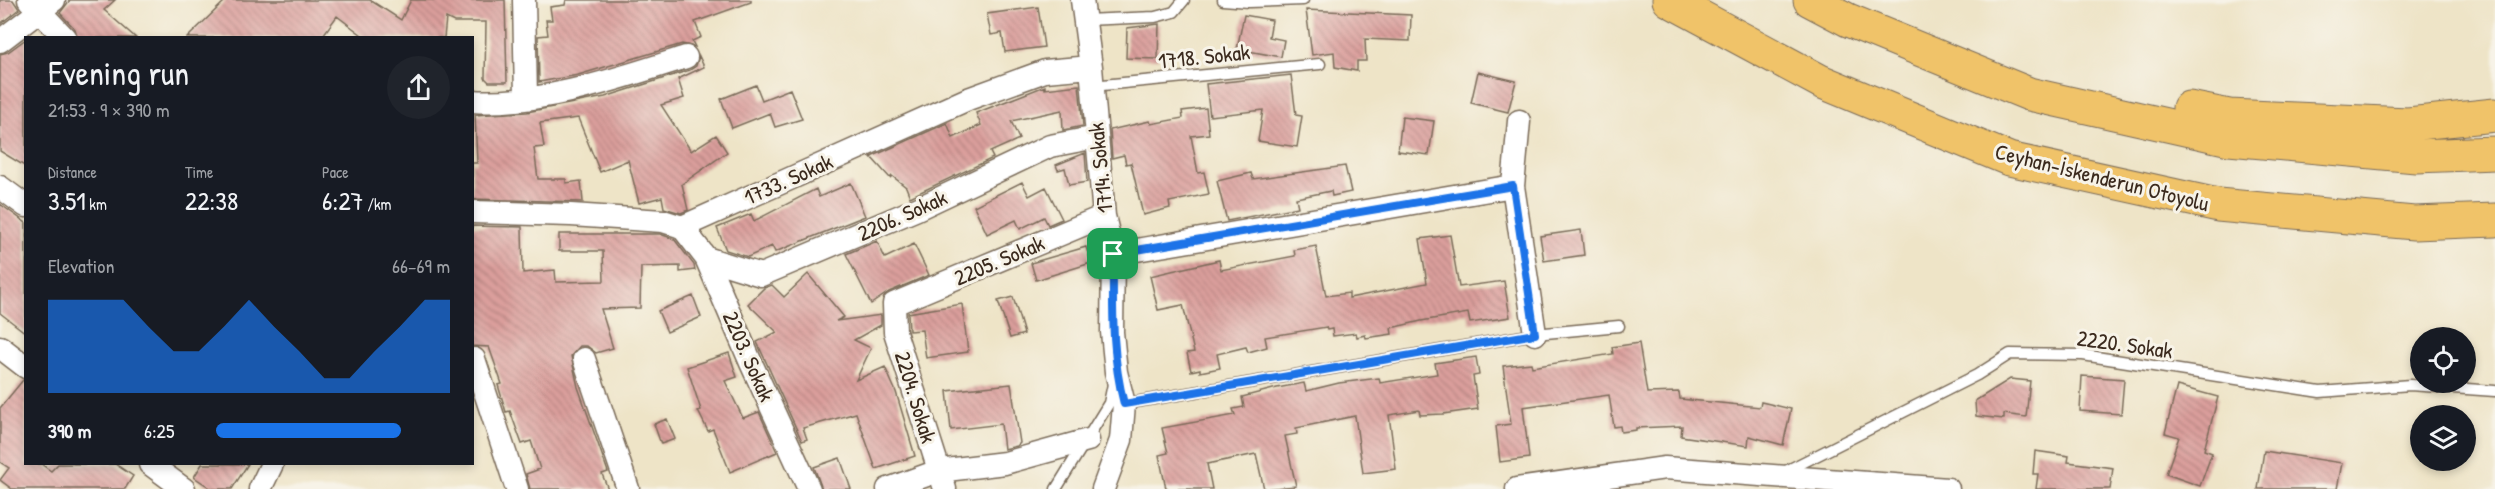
<!DOCTYPE html>
<meta charset="utf-8">
<style>
:root{--surface:#171b24;--page:#20242c;--text:#f1f3f6;--muted:#9ea1a6;--accent:#1a73e8}
body{margin:0;font-family:"Patrick Hand",sans-serif;background:var(--page);color:var(--text);height:100vh;display:flex;flex-direction:column;font-size:22px;white-space:nowrap}
*{box-sizing:border-box;margin:0}
p{font-size:20px;color:var(--muted)}
.icon{flex:none;width:33px;height:33px;fill:none;stroke:currentColor;stroke-width:2;stroke-linecap:round;stroke-linejoin:round}
.map{position:relative;flex:1;overflow:hidden}
.sheet{position:absolute;left:24px;top:36px;width:450px;height:429px;display:flex;flex-direction:column;background:var(--surface);border-radius:0px;box-shadow:0 3px 9px #0003}
.sheet>*{flex:none}
.tools{position:absolute;left:2410px;top:327px;display:grid;gap:12px}
.tools a{display:grid;place-items:center;width:66px;height:66px;border-radius:50%;background:var(--surface);box-shadow:0 3px 9px #0003;font-size:30px}
.pin{position:absolute;display:grid;place-items:center;width:51px;height:51px;color:#fff;margin:-26px;border-radius:12px;box-shadow:0 3px 9px #0006}
.round{display:grid;place-items:center;flex:none;width:63px;height:63px;border-radius:32px;background:var(--page)}
.summary{display:flex;align-items:center;justify-content:space-between;height:102px;padding:0 24px}
h1{font-size:33px;font-weight:600;line-height:45px}
.figures{display:grid;grid-template-columns:repeat(3,1fr);gap:9px;height:102px;padding:6px 24px}
.figures div{display:grid;align-content:center}
.figures b{font-size:26px;font-weight:600}
.figures small{font-size:16px;font-weight:400}
.figures p{font-size:16px}
.chart{height:168px;padding:12px 24px}
.chart p{display:flex;justify-content:space-between}
.chart svg{width:100%;height:108px;margin-top:6px;fill:var(--accent);opacity:.7}
ul{padding:0 24px;list-style:none;font-size:20px}
li{display:grid;grid-template-columns:96px 72px 1fr;align-items:center;height:45px}
li i{height:15px;border-radius:8px;background:var(--accent)}
.map>svg:first-child{display:block}
.building{fill:url(#building-back-hatch)}
.lines{fill:none;stroke-linecap:round;stroke-linejoin:round}
.lane-casing{stroke:#7a6b59;stroke-width:13}
.street-casing{stroke:#7a6b59;stroke-width:25}
.highway-casing{stroke:#7a6b59;stroke-width:35}
.lane{stroke:#fff;stroke-width:10}
.street{stroke:#fff;stroke-width:22}
.highway{stroke:#f0c369;stroke-width:33}
.route-casing{stroke:#fff;stroke-width:12}
.route{stroke:#1a73e8;stroke-width:8}
.labels{text-anchor:middle;dominant-baseline:central;stroke-width:6;stroke-linejoin:round;paint-order:stroke}
.street-label{font-size:22px;fill:#3b2a1e;stroke:#f7f3e8}
</style>
<div class="map">
<svg width="2495" height="489" viewBox="0 0 2495 489">
<defs>
<pattern id="building-back-hatch" width="6" height="6" patternUnits="userSpaceOnUse" patternTransform="scale(1.5)"><rect width="6" height="6" fill="#db9f9c"/><path d="M-1 5l2 2M0 0l6 6M5-1l2 2" fill="none" stroke="#b3827f"/></pattern>
</defs>
<rect width="100%" height="100%" fill="#f7f3e8"/>
<filter id="ink" filterUnits="userSpaceOnUse"><feTurbulence type="fractalNoise" baseFrequency=".0167" numOctaves="2"/><feDisplacementMap in="SourceGraphic" scale="12" xChannelSelector="R" yChannelSelector="G"/><feConvolveMatrix kernelMatrix="1 2 1 2 8 2 1 2 1" color-interpolation-filters="sRGB"/></filter>
<filter id="wash" filterUnits="userSpaceOnUse"><feTurbulence type="fractalNoise" baseFrequency=".008" numOctaves="4" result="noise"/><feDisplacementMap in="SourceGraphic" scale="24" xChannelSelector="R" yChannelSelector="G"/><feGaussianBlur stdDeviation="1.35" result="paint"/><feColorMatrix in="noise" values="0 0 0 0 0 0 0 0 0 0 0 0 0 0 0 0 0 1.4 0 .05"/><feComposite in="paint" operator="in"/></filter>
<g filter="url(#wash)">
<rect width="100%" height="100%" fill="#eee4c7"/>
<g id="blocks">
<path class="building" d="M0,0H13L19,9L0,24Z
M70,0H115L104,10L136,38H78L75,29L60,13Z
M226,0H370L401,20L411,0H505L507,82H489L485,78L486,22H454L446,18L444,38H366L337,16L321,38H187Z
M566,0H751V2L695,22L701,37L692,41L695,47L682,44L578,75L539,82L538,36L548,35L546,20H552L550,7L565,5Z
M1038,7L1044,47L1005,52L1002,33L991,35L987,14Z
M1306,10L1411,15L1410,41L1365,39L1366,61H1357V71L1335,67L1334,52L1312,55Z
M1244,15L1272,20L1269,37L1284,40L1281,57L1237,49Z
M1159,24L1158,59L1126,58L1127,28Z
M26,39V167L0,151V54L8,52Z
M699,56L704,67L678,79L684,98L661,105L691,151L716,135L727,152L682,184L688,210L681,213L664,208L662,197L639,203L628,160L600,172L578,118L540,123L544,147L534,148L538,179H566V183L581,181L583,202L472,199V163H477L475,115L527,112L605,97L690,70L696,66Z
M1478,72L1516,81L1508,112L1471,103Z
M1291,75L1296,115L1302,116L1297,147L1258,141L1263,110L1210,116L1206,84Z
M756,85L762,100L790,89L802,119L775,127L770,113L732,128L721,99Z
M1079,85L1083,126L1063,130L1062,110L1011,121L1019,139L990,152L993,158L910,197L906,187L892,176L890,178L871,157L947,123L953,138L981,125L976,113L1045,86V89Z
M1206,108L1209,134L1191,136L1198,173L1204,172L1209,194L1169,202L1170,208L1143,215L1131,163L1126,164L1124,155L1112,158L1110,130L1150,121L1151,124L1183,118L1182,111Z
M1402,117L1434,121L1429,155L1398,151Z
M1085,153L1087,182L1069,185L1065,168L1058,170L1056,165Z
M1345,166L1351,192L1332,196L1331,191L1296,198L1298,207L1227,221L1217,181L1251,173L1253,179Z
M1022,182L1029,196L1046,187L1062,219L1048,225L1044,217L1020,229L1016,220L987,234L974,206Z
M851,183L865,216L775,252L772,246L748,257L726,250L717,228L751,214L754,221L816,189L819,197Z
M0,204L26,223V333L0,313Z
M472,226L522,227L523,273L555,270L556,282L604,281L603,251H559V234H660L674,239L694,265L695,270L680,272V266L641,267L640,308L601,309L613,348L596,353L587,346H580L571,356L578,387L608,472L602,474L608,489H530L526,474L540,469L531,441L522,444L510,411L506,412L498,385L502,384L489,347L472,346Z
M1581,230L1584,255L1544,261L1540,236Z
M1450,235L1459,287L1504,281L1510,317L1470,323L1468,313L1421,321L1391,328L1392,334L1366,338L1365,335L1357,337L1356,333L1333,336L1332,329L1327,330L1326,327L1265,337L1267,347L1248,352L1246,347L1217,354L1220,368L1200,372V369L1191,371L1187,353L1194,352L1183,305L1158,310L1150,276L1219,260L1221,270L1295,256L1294,250L1316,246L1326,296L1349,293V298L1427,283L1420,239Z
M877,241L885,258L914,244L929,275L889,292L871,304L846,254Z
M1086,247L1091,263L1036,280L1031,263Z
M808,274L844,317L836,321L881,315V325L854,340L871,348L856,380L885,367L896,392L915,456L876,469L856,413L803,428L807,439L802,441L757,342L777,332L748,304L764,288L772,285L784,297Z
M693,296L701,317L667,332L658,311Z
M1013,297L1024,334L1010,338L998,301Z
M962,304L968,352L926,358L922,330L909,331L908,313Z
M1639,343L1647,393L1679,392L1680,399L1760,407L1761,402L1791,409L1783,445L1749,436L1748,446L1681,436L1682,426L1636,428V430L1621,432L1620,426L1614,427L1609,395L1523,407L1529,458L1500,462L1496,426L1511,424L1503,366L1531,363L1532,367L1613,354L1612,347Z
M729,353L737,377L725,381L743,418L759,412L777,452L730,472L713,429L708,431L698,411L701,410L687,367Z
M1476,357L1479,375L1473,376L1478,409L1443,414L1420,415L1419,410L1389,415L1396,469L1363,473L1355,416L1296,428L1297,434L1285,436L1296,486L1264,489L1256,454L1207,464L1212,489H1166L1159,455L1168,453L1162,428L1235,415L1233,409L1244,407L1242,397L1277,388L1304,383L1306,391L1339,383L1379,378L1380,383L1437,374L1435,363Z
M2082,376L2124,379L2121,414L2080,411Z
M2010,379L2030,381L2026,417L2004,414V419L1976,416L1975,401Z
M23,380H26V464H41L51,471L58,464H115L133,476L125,489H12L0,480L9,468L0,462V408Z
M1011,384L1020,443L1017,446L1004,449L1001,424L951,430L947,391Z
M2177,386L2218,397L2204,450L2212,453L2200,486L2166,474L2179,437L2165,433Z
M667,419L675,439L661,444L654,424Z
M2035,451L2069,456L2068,462L2113,468L2110,489H2036L2038,474H2033Z
M2264,451L2342,463L2337,489H2258Z
M840,458L851,489H822L814,467Z
M202,464H248L232,489H212L194,477Z"/>
</g>
</g>
<g filter="url(#ink)">
<use href="#blocks" fill-opacity="0" stroke="#7a6b59" stroke-width="1.5"/>
<g class="lines">
<defs>
<path id="lane" d="M1223,0L1249,2L1303,0
M1085,20L1155,17L1174,12L1184,0
M1092,86L1320,64
M1124,404L1535,334L1619,326
M1784,472L1977,375L2010,354L2083,355L2320,392L2410,385L2495,391
M1056,489L1109,403L1113,384"/>
<path id="street" d="M29,0L65,38
M524,0L526,97
M1082,0L1091,67L1104,216L1113,254L1112,332L1116,372L1124,404L1121,440L1103,489
M0,41L54,0
M472,101C540,106 623,77 686,57
M1519,121L1513,186L1535,334
M0,187L26,206
M472,212L571,215L663,221L682,227L968,99L1045,71L1091,67
M682,227L706,258L751,363L809,489
M1113,254L1513,186
M706,258L761,275L917,209L1050,146L1097,137
M0,347L26,367
M474,359L517,489
M584,359L628,489
M150,464L184,489
M260,489L272,464
M888,489L938,471L1005,463L1088,440
M945,489L895,332L894,304L1104,216
M1517,489L1665,468L1948,489"/>
<path id="highway" d="M1669,0L1820,81L2009,159L2218,205L2414,223L2495,220
M1810,0L1848,20L2029,94L2229,139L2416,156L2495,153
M2189,108L2229,116L2408,124L2495,115"/>
</defs>
<use href="#lane" class="lane-casing"/>
<use href="#street" class="street-casing"/>
<use href="#highway" class="highway-casing"/>
<use href="#lane" class="lane"/>
<use href="#street" class="street"/>
<use href="#highway" class="highway"/>
</g>
</g>
<g class="lines" filter="url(#ink)">
<defs>
<path id="route" d="M1513,186L1535,334L1124,404C1111,354 1113,306 1113,254Z"/>
</defs>
<use href="#route" class="route-casing"/>
<use href="#route" class="route"/>
</g>
<g class="labels">
<g class="street-label">
<text transform="translate(1204 56) rotate(-6)">1718. Sokak</text>
<text transform="translate(1100 168) rotate(-96)">1714. Sokak</text>
<text transform="translate(2102 177) rotate(14)">Ceyhan-İskenderun Otoyolu</text>
<text transform="translate(788 179) rotate(-24)">1733. Sokak</text>
<text transform="translate(902 215) rotate(-24)">2206. Sokak</text>
<text transform="translate(999 260) rotate(-23)">2205. Sokak</text>
<text transform="translate(2125 344) rotate(8)">2220. Sokak</text>
<text transform="translate(749 356) rotate(66)">2203. Sokak</text>
<text transform="translate(916 397) rotate(73)">2204. Sokak</text>
</g>
</g>
</svg>
<div class="tools">
<a><svg class="icon" aria-label="locate" viewBox="0 0 24 24"><circle cx="12" cy="12" r="6"/><path d="M12 2v4M12 18v4M2 12h4M18 12h4"/></svg></a>
<a><svg class="icon" aria-label="layers" viewBox="0 0 24 24"><path d="M12 4l9 5-9 5-9-5zM3 14l9 5 9-5"/></svg></a>
</div>
<div class="pin" style="left:1113px;top:254px;background:#1e9e55"><svg class="icon" aria-label="arrive" viewBox="0 0 24 24"><path d="M6 21V4h12l-3 4 3 4H6"/></svg></div>
<section class="sheet">
<div class="summary"><div><h1>Evening run</h1><p>21:53 · 9 × 390 m</p></div><a class="round"><svg class="icon" aria-label="share" viewBox="0 0 24 24"><path d="M12 15V3M7 8l5-5 5 5M5 13v7h14v-7"/></svg></a></div>
<div class="figures">
<div><p>Distance</p><b>3.51<small> km</small></b></div>
<div><p>Time</p><b>22:38</b></div>
<div><p>Pace</p><b>6:27<small> /km</small></b></div>
</div>
<div class="chart"><p><span>Elevation</span>66–69 m</p>
<svg viewBox="0 0 160 44" preserveAspectRatio="none"><path d="M0 44V6L10 6L20 6L30 6L40 17L50 27L60 27L70 17L80 6L90 17L100 27L110 38L120 38L130 27L140 17L150 6L160 6V44z"/></svg>
</div>
<ul>
<li><b>390 m</b>6:25<i style="width:79%"></i></li>
</ul>
</section>
</div>
